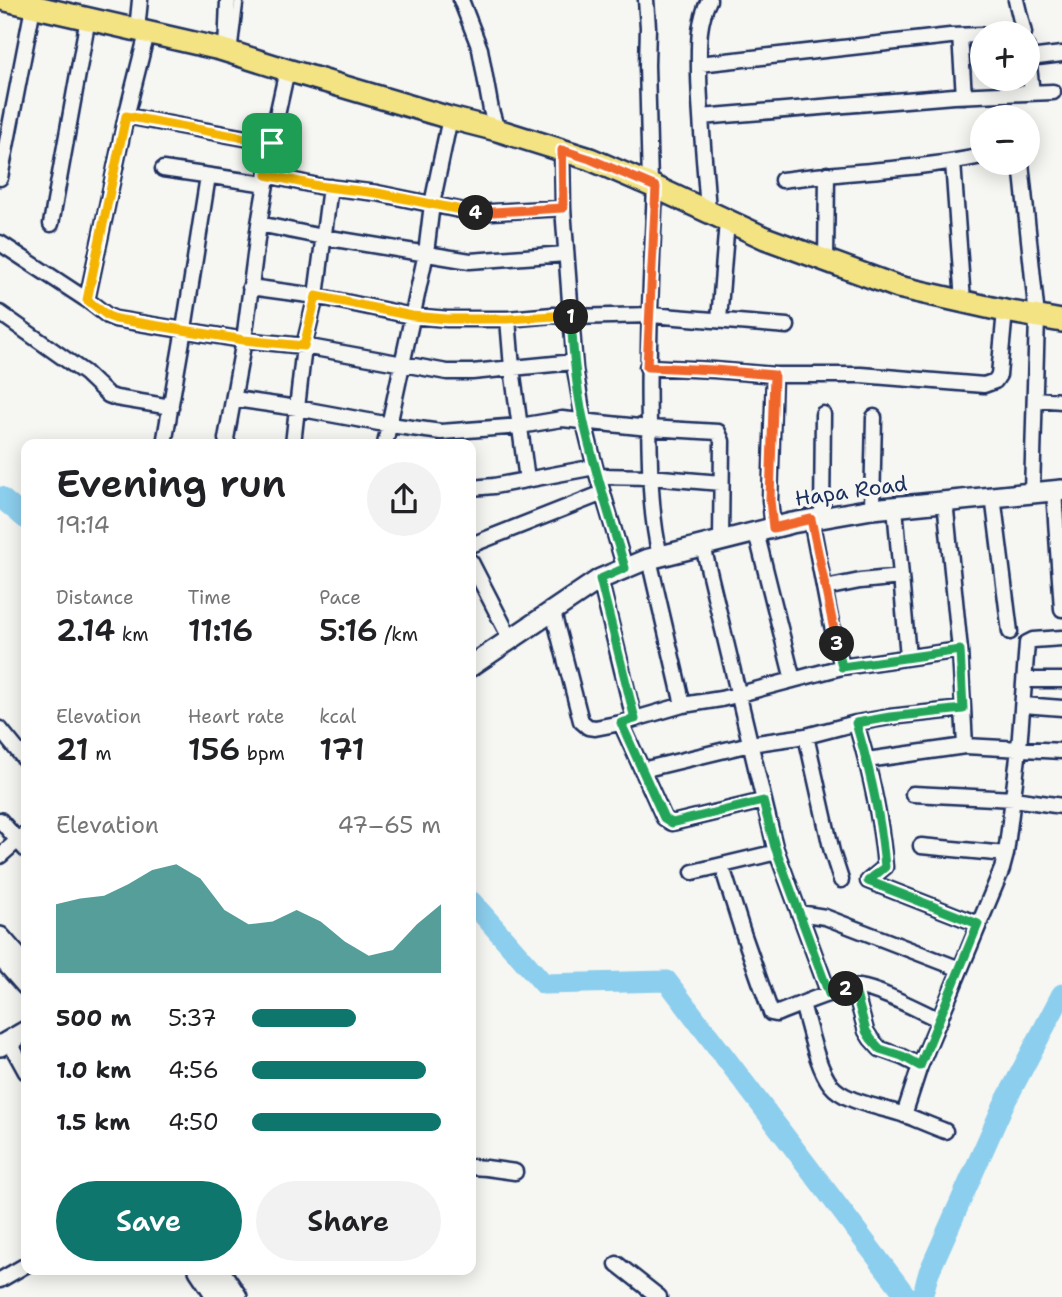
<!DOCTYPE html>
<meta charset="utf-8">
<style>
:root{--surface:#fff;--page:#f2f2f2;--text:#202124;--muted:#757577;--accent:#0f766e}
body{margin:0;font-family:"Shantell Sans",sans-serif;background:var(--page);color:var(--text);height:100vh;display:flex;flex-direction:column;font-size:26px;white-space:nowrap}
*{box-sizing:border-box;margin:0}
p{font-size:23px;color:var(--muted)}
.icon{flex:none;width:38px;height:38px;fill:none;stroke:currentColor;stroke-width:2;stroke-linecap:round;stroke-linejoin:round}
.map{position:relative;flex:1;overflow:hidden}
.sheet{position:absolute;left:21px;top:439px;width:455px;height:836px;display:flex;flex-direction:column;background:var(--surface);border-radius:14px;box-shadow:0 4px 18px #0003}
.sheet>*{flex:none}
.buttons{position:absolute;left:970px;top:21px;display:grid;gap:14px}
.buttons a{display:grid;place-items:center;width:70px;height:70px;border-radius:50%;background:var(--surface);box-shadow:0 4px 18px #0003;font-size:35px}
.pin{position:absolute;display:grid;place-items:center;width:60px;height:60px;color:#fff;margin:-30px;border-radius:14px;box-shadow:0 4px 10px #0006}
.km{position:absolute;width:35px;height:35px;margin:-18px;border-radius:50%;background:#222;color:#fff;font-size:19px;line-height:35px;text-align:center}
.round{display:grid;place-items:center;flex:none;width:74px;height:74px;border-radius:37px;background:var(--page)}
.headline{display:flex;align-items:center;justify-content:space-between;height:119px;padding:0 35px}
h1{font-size:38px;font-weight:600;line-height:52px}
.metrics{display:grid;grid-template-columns:repeat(3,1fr);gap:10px;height:119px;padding:7px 35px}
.metrics div{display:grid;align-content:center}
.metrics b{font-size:30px;font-weight:600}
.metrics small{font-size:19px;font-weight:400}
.metrics p{font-size:19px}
.chart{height:196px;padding:14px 35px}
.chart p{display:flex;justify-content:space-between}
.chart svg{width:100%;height:126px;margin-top:7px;fill:var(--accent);opacity:.7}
.primary-button{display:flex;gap:14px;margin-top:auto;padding:14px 35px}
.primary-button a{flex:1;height:80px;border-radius:42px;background:var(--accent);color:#fff;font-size:28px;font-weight:600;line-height:80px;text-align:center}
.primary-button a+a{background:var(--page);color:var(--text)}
ul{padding:0 35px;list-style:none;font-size:23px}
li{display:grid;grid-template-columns:112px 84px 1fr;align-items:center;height:52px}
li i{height:18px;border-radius:9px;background:var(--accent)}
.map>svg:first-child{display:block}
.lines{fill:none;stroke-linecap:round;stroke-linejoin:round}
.river{stroke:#8cceed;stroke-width:21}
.lane-casing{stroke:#1b2f5e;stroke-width:12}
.street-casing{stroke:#1b2f5e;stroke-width:19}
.secondary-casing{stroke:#1b2f5e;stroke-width:24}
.primary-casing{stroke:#1b2f5e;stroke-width:26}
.lane{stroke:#f6f6f2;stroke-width:7}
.street{stroke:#f6f6f2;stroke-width:14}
.secondary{stroke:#f6f6f2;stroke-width:19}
.primary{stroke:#f4e382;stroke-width:21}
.split-1-casing{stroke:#fff;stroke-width:14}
.split-2-casing{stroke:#fff;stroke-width:14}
.split-3-casing{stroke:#fff;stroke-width:14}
.split-4-casing{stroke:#fff;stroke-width:14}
.split-5-casing{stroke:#fff;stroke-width:14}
.split-1{stroke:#f5b400;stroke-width:9}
.split-2{stroke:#22a559;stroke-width:9}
.split-3{stroke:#22a559;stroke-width:9}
.split-4{stroke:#f0652b;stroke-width:9}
.split-5{stroke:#f5b400;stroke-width:9}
.labels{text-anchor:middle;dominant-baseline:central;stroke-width:7;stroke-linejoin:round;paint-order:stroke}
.street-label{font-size:21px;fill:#1b2f5e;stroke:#f6f6f2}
</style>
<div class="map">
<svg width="1062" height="1297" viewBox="0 0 1062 1297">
<rect width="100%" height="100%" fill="#f6f6f2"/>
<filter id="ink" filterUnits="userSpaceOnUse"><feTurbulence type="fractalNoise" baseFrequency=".0143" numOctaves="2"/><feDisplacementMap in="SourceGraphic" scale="14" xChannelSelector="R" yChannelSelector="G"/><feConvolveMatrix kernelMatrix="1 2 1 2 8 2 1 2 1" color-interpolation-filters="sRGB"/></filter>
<g filter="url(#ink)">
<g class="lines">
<path class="river" d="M0,497L26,519
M471,901L544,984L667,981L907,1297
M922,1297L929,1272L1003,1106L1062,994"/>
<defs>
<path id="lane" d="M233,49L239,0"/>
<path id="street" d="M461,0L480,49L491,110L497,130
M646,0L648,27L647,65L650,185
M1016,0L1024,33
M137,30L140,0
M960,36L964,96
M1027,48L1032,93
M226,51L228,0
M1029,58L1062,54
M699,64L950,36L982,35
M126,116L272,143
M701,117L954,96L1053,92
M562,150L563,208L575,369L584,422L595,467L625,568
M953,162L963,301
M1021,163L1037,317L1032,492
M163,169L266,184
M267,175L318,186L377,193L474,213L563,208
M0,178L33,7
M782,180C848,171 916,170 982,156
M655,187C652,266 647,344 649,423C650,468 650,513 660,556
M708,211C705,166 700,120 699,75C699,48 697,24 709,0
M51,224L88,18
M259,224L323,237L470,261L566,254
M0,243L87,300L108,316L115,319L244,340L304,346L447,372H472L574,362
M826,261L827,174
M250,287L316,296L412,316L447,319H508L553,315L571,317L651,315L787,326
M87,300L125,121L147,33
M0,313L85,373L108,395L116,398L171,407
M508,319L512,368L527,480
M719,320L727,221
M647,367L714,370L774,375H861L984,385L995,381L999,375L1005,311
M235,399L297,408L390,425L441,432L520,426L562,419L649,428L718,432L722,441L721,542
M1035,399L1062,401
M164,444L184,329L208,176
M228,444L226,439L244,340L259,224L266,184L268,156L287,70
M293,444L304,346L316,296L330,187
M385,444L426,253L432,204L450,118
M598,476L650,477L721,483
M471,488L494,486L595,467
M1054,491L1062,609
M993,496L1010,632
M945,501L960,650L965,746
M895,507L908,657
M872,509L874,417
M822,517L823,414
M811,519L829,613L842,667
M773,528L770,500L774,375
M756,532L793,680
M471,545L603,493
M703,546L775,847L829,994
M649,559L683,705
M471,562L511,640
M600,579L634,719
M825,588L860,581L901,577
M553,612L581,721L588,727L595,728L621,723L683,705L721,699L842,667L960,650
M1025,680H1062
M1023,705L1062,708
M621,723L664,818L672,823L763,801
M856,723C870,770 881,818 885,867L868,881L978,924
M0,729L26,761
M806,736L832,852L841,880
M867,760L965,746L1062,751
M642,770L750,744L806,736L856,723L890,717L963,709
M913,794L1014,799L1062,806
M0,820L26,850
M921,846L1006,854
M0,856L26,833
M693,872L777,852
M725,876L743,933L771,1013L776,1014C792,1008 844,985 859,987C881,990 918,1010 940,1020
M799,913L825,917L960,969
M854,987L866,1031L871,1039L880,1049L902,1057L920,1066
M802,1004C809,1026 817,1068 831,1085C845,1103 883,1107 905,1115C918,1120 931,1126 945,1131
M9,1041L26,1072
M904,1115L920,1066L1002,869L1006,854L1019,749L1027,643L1033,640L1062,638
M471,1167L486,1168L515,1172
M617,1264L659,1297
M0,1280L26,1265"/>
<path id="secondary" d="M471,666L600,579L645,560L792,523L872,509L1062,490
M0,937L26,967
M4,960L26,985
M0,1046L26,1031
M199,1270L217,1297
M219,1270L237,1297"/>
<path id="primary" d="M6,0L220,49L287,70L450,118L497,130L590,159L655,187L765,238L898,287L1005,311L1062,321"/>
</defs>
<use href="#lane" class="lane-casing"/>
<use href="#street" class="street-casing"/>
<use href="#secondary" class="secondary-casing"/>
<use href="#primary" class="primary-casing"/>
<use href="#lane" class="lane"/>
<use href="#street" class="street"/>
<use href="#secondary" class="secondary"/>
<use href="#primary" class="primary"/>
</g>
</g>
<g class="lines" filter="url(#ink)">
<defs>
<path id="split-1" d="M272,143L126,116L87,300L108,316L116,319L244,340L304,346L316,296L412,316L447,319H508L553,316L571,317"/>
<path id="split-2" d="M571,317C573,353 576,388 584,423C595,472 611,520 625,568L600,579L635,719L621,723L664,818L672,823L763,801L775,847L829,994L846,989"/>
<path id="split-3" d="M837,644L842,667L960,650L963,709L890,717L856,723C870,770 881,818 885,867L868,881L978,924L920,1066L902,1056L880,1049L871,1039L866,1031L854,987L846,989"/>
<path id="split-4" d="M476,213L563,208L562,150L590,159L656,187L647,367L714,370L774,375L770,500L773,528L811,519L837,644"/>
<path id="split-5" d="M272,143L268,156L267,175L318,186L377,193L476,213"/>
</defs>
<use href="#split-1" class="split-1-casing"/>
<use href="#split-2" class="split-2-casing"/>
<use href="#split-3" class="split-3-casing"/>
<use href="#split-4" class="split-4-casing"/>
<use href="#split-5" class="split-5-casing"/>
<use href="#split-1" class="split-1"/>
<use href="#split-2" class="split-2"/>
<use href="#split-3" class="split-3"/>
<use href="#split-4" class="split-4"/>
<use href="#split-5" class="split-5"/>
</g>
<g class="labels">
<g class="street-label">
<text transform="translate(851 491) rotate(-8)">Hapa Road</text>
</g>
</g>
</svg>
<div class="buttons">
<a>+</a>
<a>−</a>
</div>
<div class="pin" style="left:272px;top:143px;background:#1e9e55"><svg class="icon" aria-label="arrive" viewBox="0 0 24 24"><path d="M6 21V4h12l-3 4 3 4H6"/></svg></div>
<b class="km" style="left:571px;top:317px">1</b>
<b class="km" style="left:846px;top:989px">2</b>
<b class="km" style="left:837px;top:644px">3</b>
<b class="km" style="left:476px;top:213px">4</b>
<section class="sheet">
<div class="headline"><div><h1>Evening run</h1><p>19:14</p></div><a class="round"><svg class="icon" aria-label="share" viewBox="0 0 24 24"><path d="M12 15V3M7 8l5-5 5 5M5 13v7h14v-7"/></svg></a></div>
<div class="metrics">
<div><p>Distance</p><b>2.14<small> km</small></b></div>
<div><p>Time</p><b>11:16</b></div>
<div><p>Pace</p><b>5:16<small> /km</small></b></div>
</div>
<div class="metrics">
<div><p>Elevation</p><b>21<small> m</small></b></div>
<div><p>Heart rate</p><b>156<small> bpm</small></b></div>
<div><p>kcal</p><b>171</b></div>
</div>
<div class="chart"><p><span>Elevation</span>47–65 m</p>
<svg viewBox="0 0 160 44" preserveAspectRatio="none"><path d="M0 44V20L10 18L20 17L30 13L40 8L50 6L60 11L70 22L80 27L90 26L100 22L110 26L120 33L130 38L140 36L150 27L160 20V44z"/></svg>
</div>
<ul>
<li><b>500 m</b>5:37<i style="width:55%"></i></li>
<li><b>1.0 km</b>4:56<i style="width:92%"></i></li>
<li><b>1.5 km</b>4:50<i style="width:100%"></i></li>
</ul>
<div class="primary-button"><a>Save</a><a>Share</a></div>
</section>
</div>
